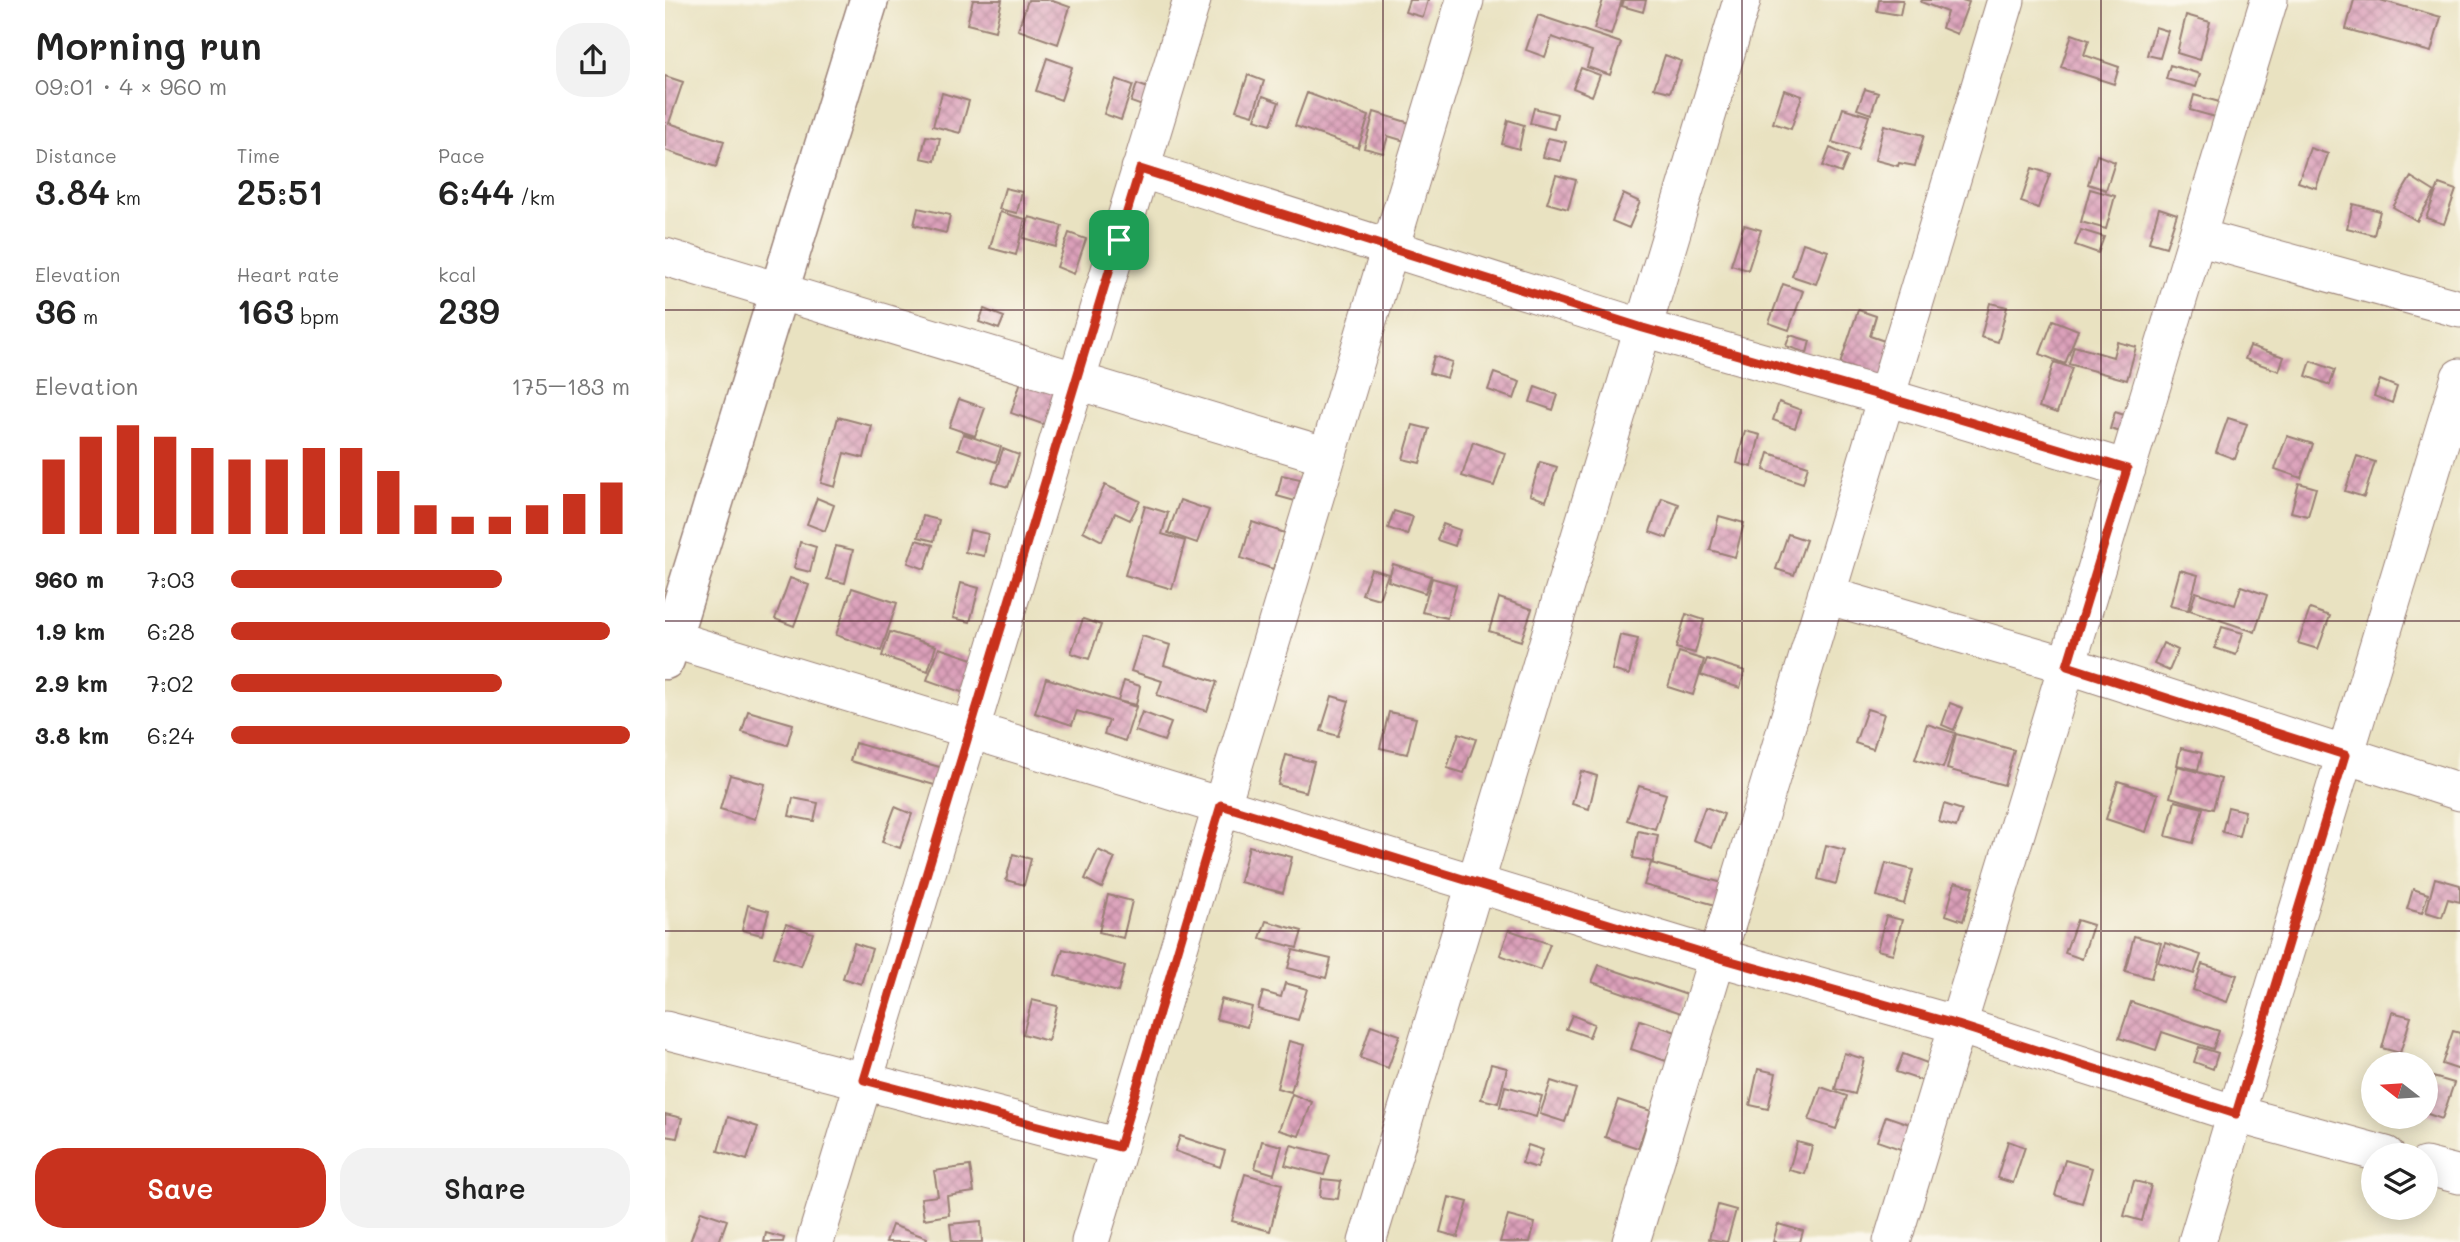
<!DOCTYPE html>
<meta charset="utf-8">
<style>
:root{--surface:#fff;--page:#f2f2f2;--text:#222;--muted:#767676;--accent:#c8321e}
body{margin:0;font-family:Mali,sans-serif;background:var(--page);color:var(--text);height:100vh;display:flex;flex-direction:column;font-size:26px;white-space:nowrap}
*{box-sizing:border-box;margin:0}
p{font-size:23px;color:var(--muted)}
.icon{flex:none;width:38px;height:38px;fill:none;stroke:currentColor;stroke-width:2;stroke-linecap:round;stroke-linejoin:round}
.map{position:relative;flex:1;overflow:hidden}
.panel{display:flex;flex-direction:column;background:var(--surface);width:665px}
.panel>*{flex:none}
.needle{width:46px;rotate:287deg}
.buttons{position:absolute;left:1696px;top:1052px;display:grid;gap:14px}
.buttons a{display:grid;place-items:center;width:77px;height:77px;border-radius:50%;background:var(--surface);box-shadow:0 4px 18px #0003;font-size:35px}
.pin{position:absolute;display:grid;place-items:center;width:60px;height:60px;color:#fff;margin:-30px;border-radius:14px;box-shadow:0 4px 10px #0006}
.round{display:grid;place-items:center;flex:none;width:74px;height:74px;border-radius:28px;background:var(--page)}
.overview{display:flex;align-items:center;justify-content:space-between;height:119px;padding:0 35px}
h1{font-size:38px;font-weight:600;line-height:52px}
.figures{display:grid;grid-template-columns:repeat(3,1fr);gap:10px;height:119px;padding:7px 35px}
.figures div{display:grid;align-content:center}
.figures b{font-size:35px;font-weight:600}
.figures small{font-size:19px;font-weight:400}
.figures p{font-size:19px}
.chart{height:196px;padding:14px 35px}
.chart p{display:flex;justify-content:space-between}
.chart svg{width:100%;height:126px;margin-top:7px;stroke:var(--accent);stroke-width:6}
.primary-button{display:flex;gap:14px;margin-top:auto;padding:14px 35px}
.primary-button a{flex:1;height:80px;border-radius:28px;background:var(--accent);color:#fff;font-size:28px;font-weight:600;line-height:80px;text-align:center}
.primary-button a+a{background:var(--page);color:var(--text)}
ul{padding:0 35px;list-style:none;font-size:23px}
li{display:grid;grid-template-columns:112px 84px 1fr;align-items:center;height:52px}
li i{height:18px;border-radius:9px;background:var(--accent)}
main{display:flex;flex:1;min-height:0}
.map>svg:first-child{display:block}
.building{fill:url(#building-cross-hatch)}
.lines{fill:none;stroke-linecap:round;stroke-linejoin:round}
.minor-casing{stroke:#9a8076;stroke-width:39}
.tertiary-casing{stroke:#9a8076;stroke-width:41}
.minor{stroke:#fff;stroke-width:37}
.tertiary{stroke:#fff;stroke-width:38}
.route-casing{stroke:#fff;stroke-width:14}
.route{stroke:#c8321e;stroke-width:9}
.grid{fill:none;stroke:#4a1f2b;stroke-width:2;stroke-opacity:0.55}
</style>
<main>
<section class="panel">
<div class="overview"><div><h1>Morning run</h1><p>09:01 · 4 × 960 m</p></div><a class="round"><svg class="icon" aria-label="share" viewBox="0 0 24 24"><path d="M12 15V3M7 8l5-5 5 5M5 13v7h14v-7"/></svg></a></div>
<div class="figures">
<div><p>Distance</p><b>3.84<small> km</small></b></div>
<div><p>Time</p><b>25:51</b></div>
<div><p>Pace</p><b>6:44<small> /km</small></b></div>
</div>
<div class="figures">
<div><p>Elevation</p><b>36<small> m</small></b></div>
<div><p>Heart rate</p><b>163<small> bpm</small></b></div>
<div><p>kcal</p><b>239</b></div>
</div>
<div class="chart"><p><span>Elevation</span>175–183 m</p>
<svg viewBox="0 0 160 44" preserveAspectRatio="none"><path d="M5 44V18M15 44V10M25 44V6M35 44V10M45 44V14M55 44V18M65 44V18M75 44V14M85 44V14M95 44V22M105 44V34M115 44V38M125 44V38M135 44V34M145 44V30M155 44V26"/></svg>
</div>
<ul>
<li><b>960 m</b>7:03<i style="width:68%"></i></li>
<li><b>1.9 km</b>6:28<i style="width:95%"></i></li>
<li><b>2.9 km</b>7:02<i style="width:68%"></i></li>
<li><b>3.8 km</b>6:24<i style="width:100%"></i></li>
</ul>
<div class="primary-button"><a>Save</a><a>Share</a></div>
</section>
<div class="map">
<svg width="1795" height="1242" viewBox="0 0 1795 1242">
<defs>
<pattern id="building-cross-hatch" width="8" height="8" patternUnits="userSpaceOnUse" patternTransform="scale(1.75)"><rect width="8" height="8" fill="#dba0ba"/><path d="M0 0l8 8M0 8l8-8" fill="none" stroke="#b48297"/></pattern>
</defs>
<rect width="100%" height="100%" fill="#fbf7ec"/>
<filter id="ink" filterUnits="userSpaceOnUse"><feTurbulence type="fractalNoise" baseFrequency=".0143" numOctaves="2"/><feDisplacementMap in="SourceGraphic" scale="14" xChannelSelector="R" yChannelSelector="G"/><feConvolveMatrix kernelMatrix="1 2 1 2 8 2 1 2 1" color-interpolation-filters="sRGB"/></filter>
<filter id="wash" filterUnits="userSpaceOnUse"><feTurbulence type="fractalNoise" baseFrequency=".00686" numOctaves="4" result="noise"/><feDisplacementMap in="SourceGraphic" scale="28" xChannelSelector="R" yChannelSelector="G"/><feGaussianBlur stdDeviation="1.57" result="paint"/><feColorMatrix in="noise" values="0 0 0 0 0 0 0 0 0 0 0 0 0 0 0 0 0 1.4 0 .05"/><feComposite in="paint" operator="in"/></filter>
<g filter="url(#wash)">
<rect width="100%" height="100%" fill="#e9e2c1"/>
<g id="blocks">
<path class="building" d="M308,0H337L330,31L302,24Z
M363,0H385L405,7L393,44L353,30Z
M744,0H763L758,17L740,12Z
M938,0H957L946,35L929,29Z
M959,0H981L978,12L957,6Z
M1214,0H1238L1235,15L1212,11Z
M1257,0H1297L1304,2L1292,34L1277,28L1282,12L1256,2Z
M1689,0H1715L1776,17L1766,52L1681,29Z
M873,15L956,43L945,75L922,67L927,51L887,37L880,57L861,50Z
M1521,15L1545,22L1535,60L1512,53Z
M1490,27L1503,31L1495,58L1482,55Z
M1407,34L1424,40L1419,55L1454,67L1449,84L1396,67Z
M1000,55L1016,61L1005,92L989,88Z
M382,58L407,67L396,100L371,91Z
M1505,65L1535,74L1531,87L1501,79Z
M916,68L935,75L927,96L908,88Z
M583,75L599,81L588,115L571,110Z
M0,76L18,82L4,123L59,141L51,167L0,150Z
M451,79L468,85L456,120L439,114Z
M472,84L486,89L480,107L466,102Z
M1200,89L1213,93L1206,114L1192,109Z
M1119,90L1137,96L1126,129L1108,123Z
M277,93L304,101L295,133L268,126Z
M642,93L704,116L693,148L630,126Z
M1529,95L1558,103L1554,118L1525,110Z
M598,96L614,102L606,124L590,119Z
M869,108L892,114L889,129L865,123Z
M1178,108L1204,116L1193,150L1167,142Z
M709,112L748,124L743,142L723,136L718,153L699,148Z
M843,120L859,125L854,149L837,144Z
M1219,125L1259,135L1250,166L1234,163L1233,166L1210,160Z
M261,136L275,138L270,161L256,158Z
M883,138L901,142L896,161L878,157Z
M1165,148L1183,156L1176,173L1158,166Z
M1645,148L1663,154L1651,188L1633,182Z
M1432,155L1450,162L1441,190L1423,184Z
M1367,168L1385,174L1373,208L1356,202Z
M891,175L911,180L903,209L882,203Z
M1746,177L1770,192L1752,221L1728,207Z
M1774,184L1791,190L1779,224L1761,218Z
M340,188L357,192L352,213L334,209Z
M1425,189L1450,196L1441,229L1416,222Z
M958,194L975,202L964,228L947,221Z
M1688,204L1715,211L1709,235L1682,228Z
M253,208L285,215L281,233L249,225Z
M1494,208L1512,214L1501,247L1484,242Z
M335,212L360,219L351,255L325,248Z
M364,217L397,226L391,247L358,238Z
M1079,225L1096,230L1083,270L1066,265Z
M1416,230L1439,237L1433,253L1410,245Z
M404,233L421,239L409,274L392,267Z
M1138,243L1163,251L1151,284L1127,276Z
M1118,284L1138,291L1124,330L1104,323Z
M1325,303L1342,307L1333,342L1316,337Z
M319,309L339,317L334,329L314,322Z
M1193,310L1211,316L1205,336L1234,346L1223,380L1175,364Z
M1388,320L1413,330L1400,364L1375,354Z
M1125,335L1145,341L1142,353L1121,346Z
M1452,342L1471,347L1462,380L1404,364L1409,346L1448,357Z
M1585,346L1619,357L1614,371L1580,359Z
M769,356L787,362L782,378L764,373Z
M1646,361L1670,370L1665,385L1641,376Z
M1389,362L1407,368L1392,413L1374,407Z
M829,373L855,382L849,399L823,390Z
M357,378L395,391L383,426L346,413Z
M1715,380L1732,387L1727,403L1709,396Z
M870,387L893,395L888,410L865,402Z
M294,399L320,408L310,436L284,427Z
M1114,402L1136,410L1130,428L1108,420Z
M1450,412L1472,419L1467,435L1445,429Z
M173,417L207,426L199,458L179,453L170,487L156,483Z
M1563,418L1582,424L1570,459L1551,452Z
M748,425L764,429L755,463L738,459Z
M1080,431L1095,435L1087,467L1072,463Z
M298,434L336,447L331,462L293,449Z
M1622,436L1648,444L1636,478L1610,469Z
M808,442L840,453L829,486L797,476Z
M338,449L354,455L343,487L327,482Z
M1104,453L1143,466L1138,483L1099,470Z
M1692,456L1710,462L1699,497L1680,491Z
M875,462L892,467L881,501L865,495Z
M617,475L635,479L630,501L612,496Z
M1634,483L1651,488L1643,516L1626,512Z
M440,485L475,501L465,520L450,513L437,541L418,531Z
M152,498L169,505L160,531L142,524Z
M997,498L1014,504L1002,538L985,532Z
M515,500L544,510L532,543L503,533Z
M480,506L503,513L497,534L520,541L507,589L460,575Z
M729,511L748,517L742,535L723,528Z
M258,516L274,520L269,541L253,537Z
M1054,516L1079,523L1070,557L1045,550Z
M587,522L620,533L608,569L576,558Z
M778,524L795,530L790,546L772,540Z
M305,530L323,534L319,556L300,552Z
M1123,534L1141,540L1129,575L1111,569Z
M251,540L268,545L260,569L243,563Z
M135,542L151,547L145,572L129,568Z
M171,546L188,550L180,583L162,579Z
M728,564L766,576L760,593L723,581Z
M706,569L723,574L714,599L697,594Z
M1515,570L1533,575L1523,610L1505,606Z
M125,578L144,585L129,626L110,619Z
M767,578L791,585L782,618L757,612Z
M296,583L314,588L305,622L288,618Z
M1576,586L1602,595L1590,632L1525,610L1531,592L1570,605Z
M187,588L232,603L216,651L171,635Z
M834,598L867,609L856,641L824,631Z
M1645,609L1665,616L1653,649L1633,643Z
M1021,614L1039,620L1030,653L1011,648Z
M418,619L436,625L424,659L406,653Z
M1557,627L1578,633L1571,655L1550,648Z
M225,632L271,646L263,671L217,656Z
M955,635L973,639L964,675L947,670Z
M477,636L505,645L499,665L552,682L542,711L492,695L497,681L466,671Z
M1498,643L1513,650L1504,671L1489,664Z
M274,648L314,661L302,694L262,680Z
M1014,652L1039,660L1028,695L1003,687Z
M1042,659L1080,671L1075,688L1036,675Z
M381,678L471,707L460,741L439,734L444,721L412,711L407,725L370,713Z
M459,681L475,686L471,705L453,701Z
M667,696L684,701L673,736L656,731Z
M1285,703L1298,708L1289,730L1277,725Z
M1202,709L1219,714L1208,749L1190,743Z
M83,711L128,724L122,745L77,732Z
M477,712L506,723L499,741L470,731Z
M724,712L751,718L742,754L715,748Z
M1262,724L1290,733L1278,768L1250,759Z
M794,733L811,739L799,773L782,768Z
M1291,734L1349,750L1339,785L1282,769Z
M190,743L278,768L273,786L185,761Z
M1516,748L1537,753L1533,770L1512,765Z
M621,755L649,762L641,792L613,785Z
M1513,766L1556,779L1548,809L1505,797Z
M916,771L932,776L924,809L907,804Z
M65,775L100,784L90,819L55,809Z
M1453,781L1493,794L1481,832L1441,819Z
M974,786L1001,794L990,829L962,820Z
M128,798L153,803L149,821L124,816Z
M1510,801L1538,808L1528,843L1501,836Z
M1279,804L1297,810L1291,827L1274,822Z
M230,807L247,814L235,848L217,842Z
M1040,807L1059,814L1047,847L1028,840Z
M1563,807L1580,811L1574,836L1557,832Z
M973,831L993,835L988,862L968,858Z
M1161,845L1180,850L1171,884L1153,879Z
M584,846L627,857L618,893L575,882Z
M433,850L450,858L437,888L420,879Z
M348,854L366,859L359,885L341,880Z
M986,863L1061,884L1054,906L979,885Z
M1221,863L1248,870L1239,904L1212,896Z
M1770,878L1795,885V902L1783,899L1777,917L1761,912Z
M1290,882L1308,887L1298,921L1281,915Z
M1748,889L1763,894L1757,913L1742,909Z
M443,895L467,901L458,938L434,932Z
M83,905L104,911L97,935L77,930Z
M1221,916L1237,920L1228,954L1212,950Z
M1412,920L1428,925L1417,959L1400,953Z
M601,921L637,931L632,948L595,938Z
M121,924L148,933L136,966L109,957Z
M844,930L885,944L875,970L835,955Z
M1469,936L1496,943L1486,978L1460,971Z
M189,943L207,949L196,984L178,978Z
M1500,943L1536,955L1529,974L1493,962Z
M398,949L460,966L453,992L390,975Z
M628,950L666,959L661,978L623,968Z
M1537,964L1572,975L1562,1002L1528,990Z
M934,965L1022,995L1016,1013L927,982Z
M620,983L642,989L633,1020L593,1009L598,992L616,997Z
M556,999L587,1007L582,1027L551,1019Z
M367,1000L392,1006L383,1041L358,1034Z
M1466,1002L1554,1031L1548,1049L1497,1032L1491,1050L1454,1038Z
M1727,1012L1746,1017L1735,1053L1717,1048Z
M907,1015L929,1024L924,1037L901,1029Z
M975,1020L1011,1032L1001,1061L966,1049Z
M706,1025L735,1035L723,1068L695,1058Z
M1788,1031L1795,1033V1070L1777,1064Z
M624,1041L639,1045L626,1092L612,1088Z
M1534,1047L1553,1053L1548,1069L1529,1062Z
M1179,1053L1199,1059L1190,1094L1170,1089Z
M1238,1054L1265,1064L1258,1081L1231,1072Z
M826,1064L842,1068L833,1103L816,1099Z
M1093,1069L1111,1073L1103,1109L1085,1105Z
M1768,1077L1789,1083L1777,1119L1760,1113V1101Z
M886,1081L911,1089L900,1122L875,1114Z
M840,1086L877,1096L871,1117L835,1107Z
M1156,1087L1182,1096L1171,1129L1144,1120Z
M627,1094L647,1102L634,1136L614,1130Z
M953,1100L986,1111L973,1148L940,1137Z
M0,1114L17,1118L12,1138L0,1136Z
M1221,1116L1259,1129L1250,1154L1212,1141Z
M63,1117L93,1127L82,1160L53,1151Z
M515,1136L560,1151L555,1167L510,1151Z
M597,1141L617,1146L609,1174L590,1168Z
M1343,1141L1360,1147L1348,1183L1332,1178Z
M1132,1142L1147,1146L1140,1174L1124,1170Z
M626,1145L665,1155L659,1175L620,1165Z
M863,1145L878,1150L872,1168L857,1163Z
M1400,1160L1427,1168L1417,1203L1390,1195Z
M305,1166L309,1192L282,1196L284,1215L259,1219L256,1198L273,1196L269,1171Z
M580,1174L617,1184L605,1231L567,1221Z
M657,1179L676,1181L673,1199L655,1197Z
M1469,1181L1486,1185L1477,1221L1459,1216Z
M784,1197L803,1202L793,1237L775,1232Z
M1053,1205L1071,1210L1062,1242L1044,1239Z
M36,1211L62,1220L54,1242H25Z
M843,1216L870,1223L865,1242H835Z
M316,1221L317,1242H287L285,1224Z
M1113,1224L1138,1231L1135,1242H1108Z
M227,1225L262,1238L261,1242H221Z
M101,1233L119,1238L118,1242H99Z"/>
</g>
</g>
<g filter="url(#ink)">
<use href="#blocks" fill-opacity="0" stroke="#9a8076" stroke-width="2"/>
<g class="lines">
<defs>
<path id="minor" d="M475,169L978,328L1221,397L1462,469
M1532,237L1795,309
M0,257L662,456
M1161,595L1402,665L1795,792
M0,637L1052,957L1293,1025L1571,1114L1721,1155
M0,1030L454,1147
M1760,1166L1795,1175
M150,1242L527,0
M425,1242L800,0
M702,1242L1077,0
M966,1242L1341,0
M1227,1242L1604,0
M1532,1242L1795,377"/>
<path id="tertiary" d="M0,660L204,0"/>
</defs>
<use href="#minor" class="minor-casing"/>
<use href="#tertiary" class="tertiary-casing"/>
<use href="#minor" class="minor"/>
<use href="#tertiary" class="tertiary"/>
</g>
</g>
<g class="lines" filter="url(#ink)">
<defs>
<path id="route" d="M475,169L978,328L1221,397L1462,469L1402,666L1680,755L1571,1114L1293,1025L1052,957L556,805L454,1147L199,1080Z"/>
</defs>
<use href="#route" class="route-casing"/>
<use href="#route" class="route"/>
</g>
<path class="grid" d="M359,0V1242M718,0V1242M1077,0V1242M1436,0V1242M0,310H1795M0,621H1795M0,931H1795"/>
</svg>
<div class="buttons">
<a><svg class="needle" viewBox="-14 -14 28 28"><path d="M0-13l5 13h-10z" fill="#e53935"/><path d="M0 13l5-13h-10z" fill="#767676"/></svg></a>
<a><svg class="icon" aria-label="layers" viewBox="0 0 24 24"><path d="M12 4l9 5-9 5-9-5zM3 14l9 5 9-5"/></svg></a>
</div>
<div class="pin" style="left:454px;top:240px;background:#1e9e55"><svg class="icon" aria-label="arrive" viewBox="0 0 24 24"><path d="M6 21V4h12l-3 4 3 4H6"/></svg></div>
</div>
</main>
